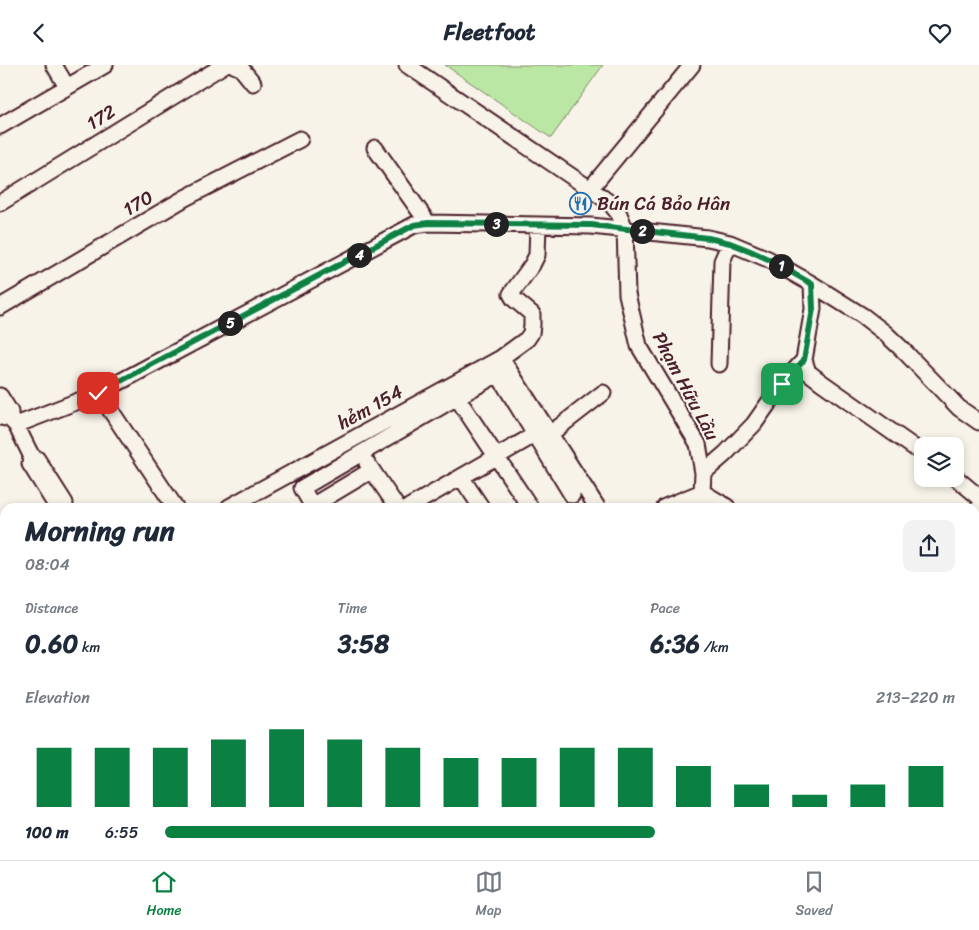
<!DOCTYPE html>
<meta charset="utf-8">
<style>
:root{--surface:#fff;--page:#f2f2f3;--text:#1f2937;--muted:#747a83;--line:#e0e1e3;--accent:#0b8043}
body{margin:0;font-family:Sriracha,sans-serif;background:var(--page);color:var(--text);height:100vh;display:flex;flex-direction:column;font-size:19px;white-space:nowrap}
*{box-sizing:border-box;margin:0}
p{font-size:16px;color:var(--muted)}
.icon{flex:none;width:28px;height:28px;fill:none;stroke:currentColor;stroke-width:2;stroke-linecap:round;stroke-linejoin:round}
.map{position:relative;flex:1;overflow:hidden}
.drawer{position:absolute;left:0px;top:438px;width:980px;height:358px;display:flex;flex-direction:column;background:var(--surface);border-radius:15px 15px 0 0;box-shadow:0 2px 8px #0003}
.drawer>*{flex:none}
.controls{position:absolute;left:914px;top:372px;display:grid;gap:10px}
.controls a{display:grid;place-items:center;width:50px;height:50px;border-radius:10px;background:var(--surface);box-shadow:0 2px 8px #0003;font-size:25px}
.pin{position:absolute;display:grid;place-items:center;width:42px;height:42px;color:#fff;margin:-21px;border-radius:10px;box-shadow:0 2px 8px #0006}
.km{position:absolute;width:25px;height:25px;margin:-12px;border-radius:50%;background:#222;color:#fff;font-size:14px;line-height:25px;text-align:center}
.round{display:grid;place-items:center;flex:none;width:52px;height:52px;border-radius:10px;background:var(--page)}
.summary{display:flex;align-items:center;justify-content:space-between;height:85px;padding:0 25px}
h1{font-size:28px;font-weight:800;line-height:38px}
.figures{display:grid;grid-template-columns:repeat(3,1fr);gap:8px;height:85px;padding:5px 25px}
.figures div{display:grid;align-content:center}
.figures b{font-size:25px;font-weight:800}
.figures small{font-size:14px;font-weight:400}
.figures p{font-size:14px}
.chart{height:140px;padding:10px 25px}
.chart p{display:flex;justify-content:space-between}
.chart svg{width:100%;height:90px;margin-top:5px;stroke:var(--accent);stroke-width:6}
ul{padding:0 25px;list-style:none;font-size:16px}
li{display:grid;grid-template-columns:80px 60px 1fr;align-items:center;height:38px}
li i{height:12px;border-radius:6px;background:var(--accent)}
header{display:flex;justify-content:space-between;align-items:center;height:65px;padding:0 25px;background:var(--surface);font-size:22px;font-weight:800}
.tab-bar{display:flex;justify-content:space-around;align-items:center;height:70px;border-top:1px solid var(--line);background:var(--surface);font-size:14px;color:var(--muted)}
.tab-bar a{display:grid;justify-items:center;gap:2px}
.tab-bar .selected{color:var(--accent)}
.map>svg:first-child{display:block}
.green{fill:#bbe7a5;stroke:#828368}
.lines{fill:none;stroke-linecap:round;stroke-linejoin:round}
.minor-casing{stroke:#4a1f2b;stroke-width:19}
.minor{stroke:#f7f3e8;stroke-width:15}
.route-casing{stroke:#fff;stroke-width:10}
.route{stroke:#0b8043;stroke-width:6}
.labels{text-anchor:middle;dominant-baseline:central;stroke-width:4;stroke-linejoin:round;paint-order:stroke}
.street-label{font-size:19px;fill:#4a1f2b;stroke:#f7f3e8}
.poi-label{font-size:19px;fill:#4a1f2b;stroke:#f7f3e8;text-anchor:start}
</style>
<header><svg class="icon" aria-label="back" viewBox="0 0 24 24"><path d="M15 5l-7 7 7 7"/></svg>Fleetfoot<svg class="icon" aria-label="heart" viewBox="0 0 24 24"><path d="M12 20l-8-8c-3-5 5-10 8-4 3-6 11-1 8 4z"/></svg></header>
<div class="map">
<svg width="979" height="795" viewBox="0 0 979 795">
<rect width="100%" height="100%" fill="#f7f3e8"/>
<filter id="ink" filterUnits="userSpaceOnUse"><feTurbulence type="fractalNoise" baseFrequency=".02" numOctaves="2"/><feDisplacementMap in="SourceGraphic" scale="10" xChannelSelector="R" yChannelSelector="G"/><feConvolveMatrix kernelMatrix="1 2 1 2 8 2 1 2 1" color-interpolation-filters="sRGB"/></filter>
<g filter="url(#ink)">
<path class="green" d="M445,0H603L551,73Z"/>
<g class="lines">
<defs>
<path id="minor" d="M54,0L67,22
M234,0L241,3L253,18
M407,0L599,130L611,139L619,149L625,164L627,229L639,281L698,379L703,408L702,427L699,442
M0,61L105,0
M375,83L428,158
M590,124L692,0
M0,138L224,0
M812,219L813,244L804,295L808,307L821,317L922,388
M0,242L185,133L300,74
M501,293L597,442
M719,299L722,196L730,178
M452,325L530,442
M99,328L175,442
M0,331L10,347V354
M0,350L1,352L10,354L16,360L31,390
M16,360L99,328L414,160L428,158L591,161L708,173L730,178L768,194L812,219L863,251L885,268L904,286L959,343L979,357
M550,369L603,328
M367,398L397,442
M703,408L725,389L754,359L782,319L804,295
M461,412L481,442
M955,412L979,432
M702,427L727,442
M312,441L372,405
M57,442L30,399L31,390L37,394L65,438L64,442
M229,442L501,293L527,274L531,268L532,260V249L514,234L511,229L532,200L537,190L538,160
M313,442L302,423L457,332L498,309L572,430
M409,442L536,369
M665,442L702,427
M975,446L979,443
M0,466H5
M975,524L979,523
M975,593L979,591
M0,778L5,610
M84,790V795
M278,790L281,795
M824,790V795
M147,795V790"/>
</defs>
<use href="#minor" class="minor-casing"/>
<use href="#minor" class="minor"/>
</g>
</g>
<g class="lines" filter="url(#ink)">
<defs>
<path id="route" d="M98,328L414,160L428,158L591,160L708,173L730,178L748,185L768,194L812,219L813,244L804,295L782,319"/>
</defs>
<use href="#route" class="route-casing"/>
<use href="#route" class="route"/>
</g>
<defs>
<symbol id="restaurant-ring" viewBox="-11 -11 22 22"><circle r="9.5" fill="#f7f3e8" stroke="#1f6fb2" stroke-width="1.5"/><path d="M-5-6h1v4h1v-4h1v4h1v-4h1v5L-1.5 .5V6h-2V.5L-5-1ZM5-6V6H3V1.5H1.5Q1.5-4 5-6Z" fill="#1f6fb2"/></symbol>
</defs>
<g fill-rule="evenodd">
<use href="#restaurant-ring" x="568" y="126" width="25" height="25"/>
</g>
<g class="labels">
<g class="street-label">
<text transform="translate(101 52) rotate(-32)">172</text>
<text transform="translate(138 138) rotate(-31)">170</text>
<text transform="translate(686 321) rotate(62)">Phạm Hữu Lầu</text>
<text transform="translate(370 342) rotate(-29)">hẻm 154</text>
</g>
<g class="poi-label">
<text x="597" y="138">Bún Cá Bảo Hân</text>
</g>
</g>
</svg>
<div class="controls">
<a><svg class="icon" aria-label="layers" viewBox="0 0 24 24"><path d="M12 4l9 5-9 5-9-5zM3 14l9 5 9-5"/></svg></a>
</div>
<div class="pin" style="left:782px;top:319px;background:#1e9e55"><svg class="icon" aria-label="arrive" viewBox="0 0 24 24"><path d="M6 21V4h12l-3 4 3 4H6"/></svg></div>
<div class="pin" style="left:98px;top:328px;background:#d93025"><svg class="icon" aria-label="check" viewBox="0 0 24 24"><path d="M5 12l5 5 9-10"/></svg></div>
<b class="km" style="left:781px;top:201px">1</b>
<b class="km" style="left:642px;top:166px">2</b>
<b class="km" style="left:496px;top:159px">3</b>
<b class="km" style="left:359px;top:190px">4</b>
<b class="km" style="left:230px;top:258px">5</b>
<section class="drawer">
<div class="summary"><div><h1>Morning run</h1><p>08:04</p></div><a class="round"><svg class="icon" aria-label="share" viewBox="0 0 24 24"><path d="M12 15V3M7 8l5-5 5 5M5 13v7h14v-7"/></svg></a></div>
<div class="figures">
<div><p>Distance</p><b>0.60<small> km</small></b></div>
<div><p>Time</p><b>3:58</b></div>
<div><p>Pace</p><b>6:36<small> /km</small></b></div>
</div>
<div class="chart"><p><span>Elevation</span>213–220 m</p>
<svg viewBox="0 0 160 44" preserveAspectRatio="none"><path d="M5 44V15M15 44V15M25 44V15M35 44V11M45 44V6M55 44V11M65 44V15M75 44V20M85 44V20M95 44V15M105 44V15M115 44V24M125 44V33M135 44V38M145 44V33M155 44V24"/></svg>
</div>
<ul>
<li><b>100 m</b>6:55<i style="width:62%"></i></li>
</ul>
</section>
</div>
<nav class="tab-bar">
<a class="selected"><svg class="icon" aria-label="home" viewBox="0 0 24 24"><path d="M3 11l9-7 9 7M6 9v11h12V9"/></svg>Home</a>
<a><svg class="icon" aria-label="map" viewBox="0 0 24 24"><path d="M3 6l6-2 6 2 6-2v14l-6 2-6-2-6 2zM9 4v14M15 6v14"/></svg>Map</a>
<a><svg class="icon" aria-label="saved" viewBox="0 0 24 24"><path d="M7 4h10v16l-5-4-5 4z"/></svg>Saved</a>
</nav>
